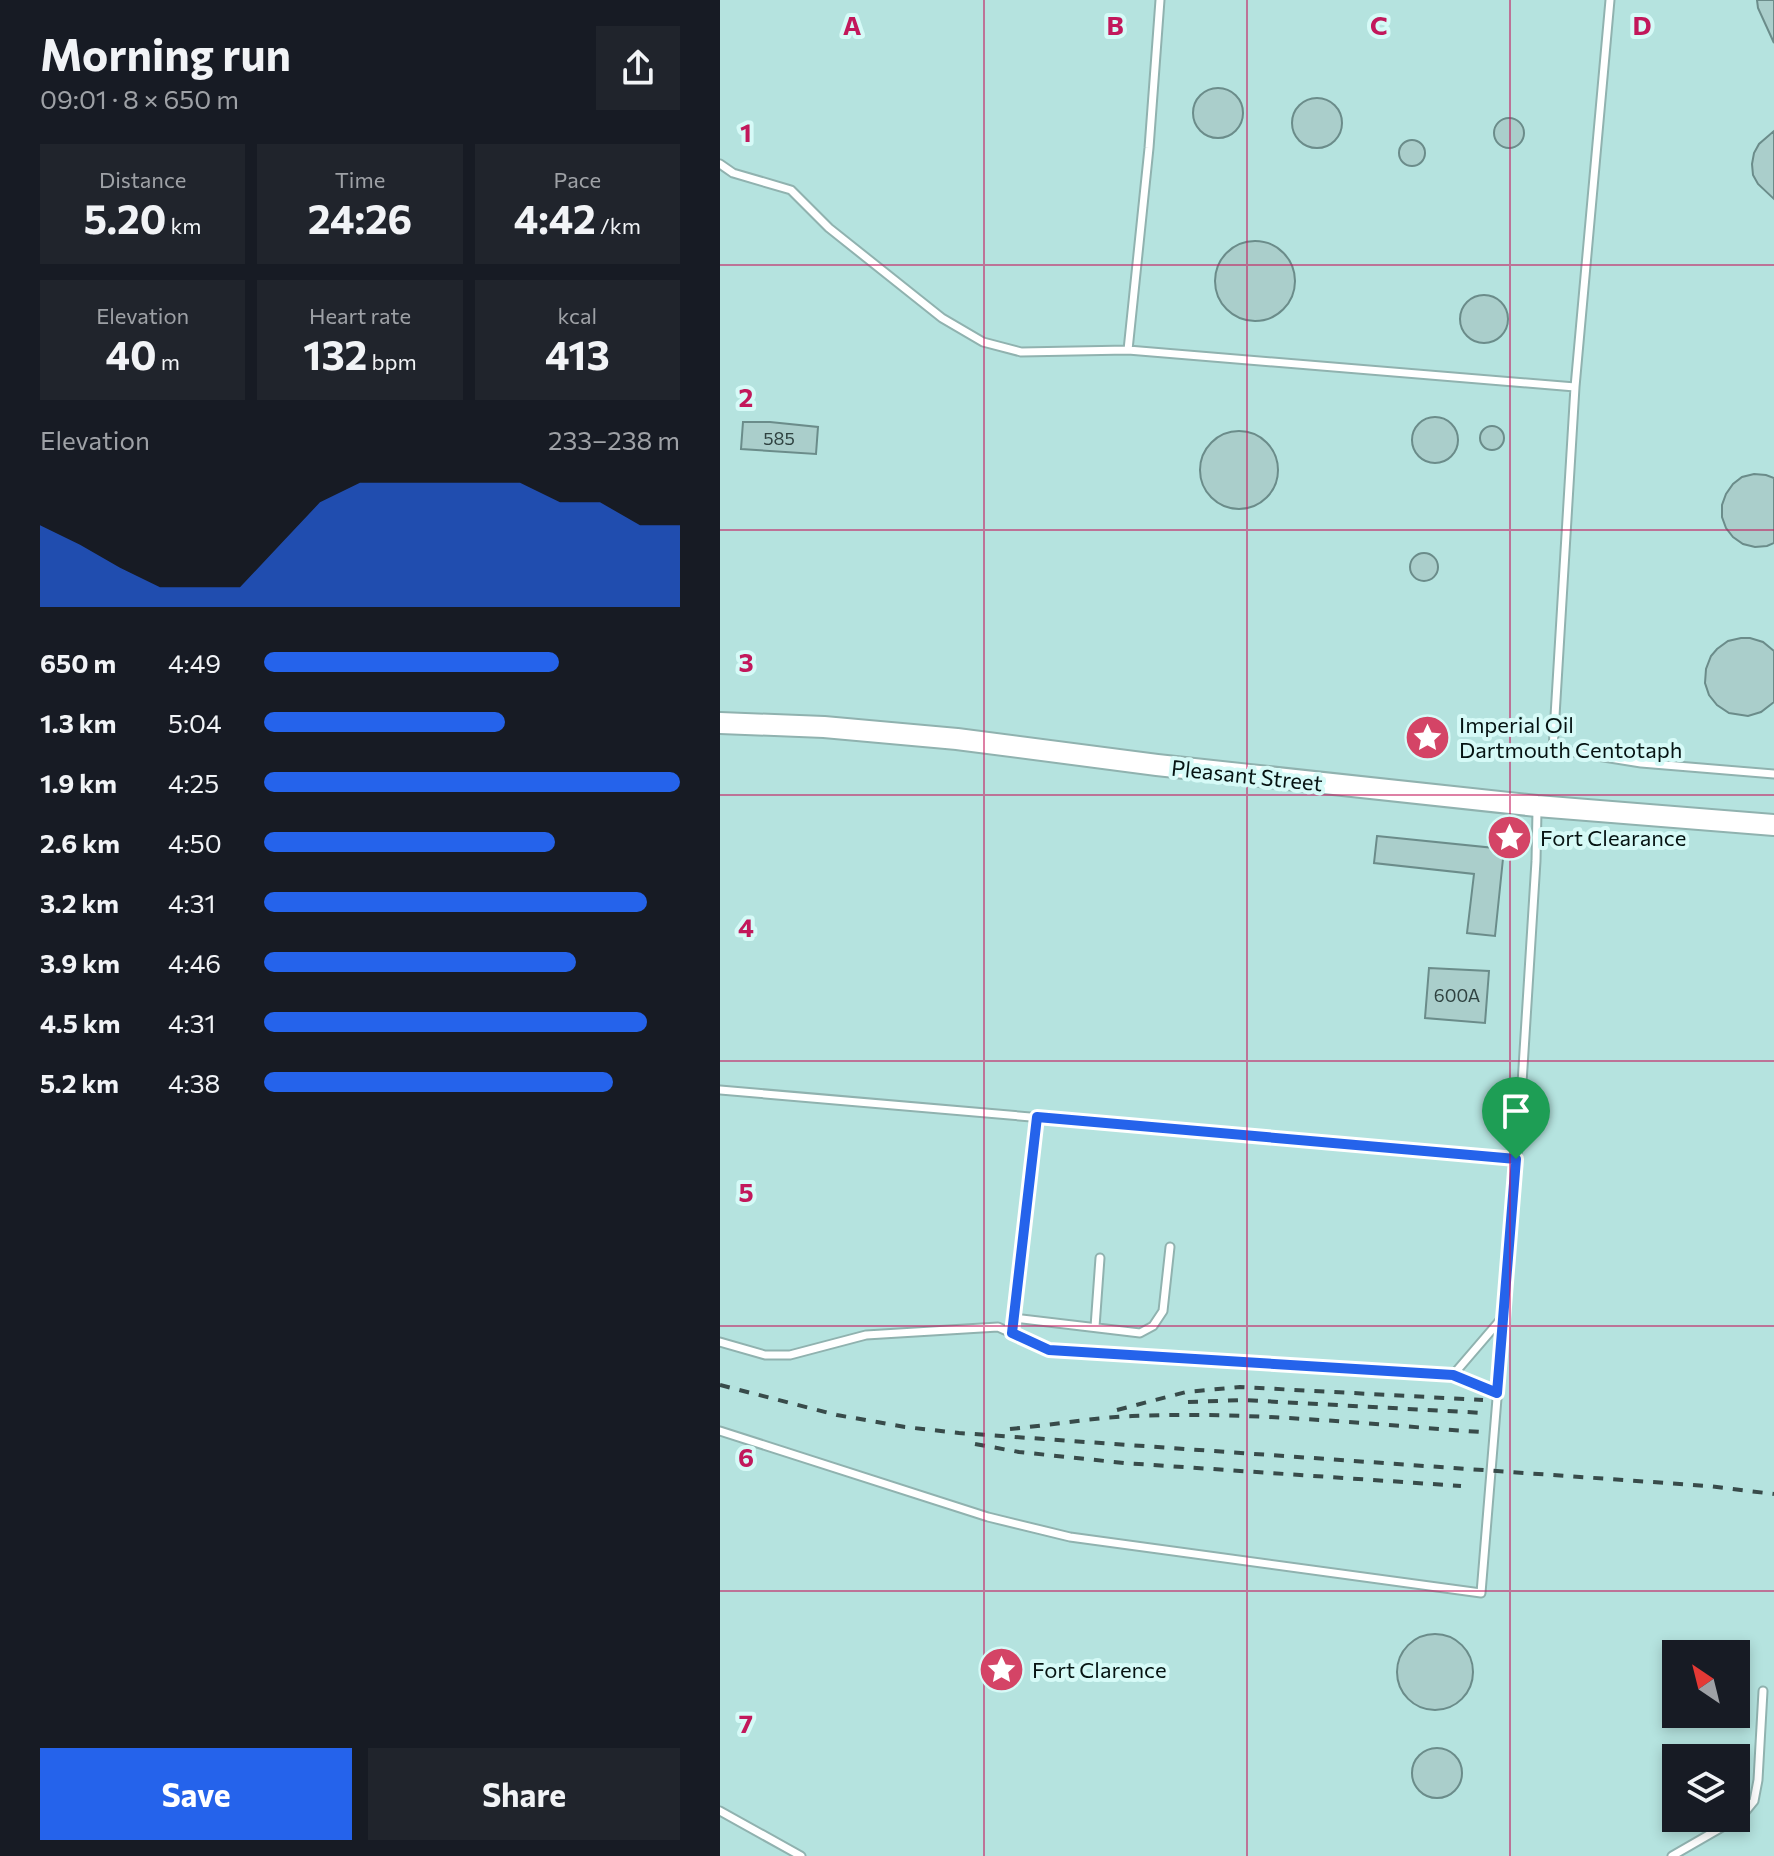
<!DOCTYPE html>
<meta charset="utf-8">
<style>
:root{--surface:#171b24;--page:#20242c;--text:#f1f3f6;--muted:#9ea1a6;--accent:#2563eb}
body{margin:0;font-family:Commissioner,sans-serif;background:var(--page);color:var(--text);height:100vh;display:flex;flex-direction:column;font-size:30px;white-space:nowrap}
*{box-sizing:border-box;margin:0}
p{font-size:26px;color:var(--muted)}
.icon{flex:none;width:44px;height:44px;fill:none;stroke:currentColor;stroke-width:2;stroke-linecap:round;stroke-linejoin:round}
.map{position:relative;flex:1;overflow:hidden}
.side{display:flex;flex-direction:column;background:var(--surface);width:720px}
.side>*{flex:none}
.needle{width:52px;rotate:325deg}
.tools{position:absolute;left:942px;top:1640px;display:grid;gap:16px}
.tools a{display:grid;place-items:center;width:88px;height:88px;border-radius:0px;background:var(--surface);box-shadow:0 4px 12px #0003;font-size:40px}
.pin{position:absolute;display:grid;place-items:center;width:68px;height:68px;color:#fff;margin:-82px -34px;border-radius:50% 50% 50% 0;rotate:-45deg;box-shadow:0 0 8px #0007}
.pin .icon{rotate:45deg}
.round{display:grid;place-items:center;flex:none;width:84px;height:84px;border-radius:0px;background:var(--page)}
.headline{display:flex;align-items:center;justify-content:space-between;height:136px;padding:0 40px}
h1{font-size:44px;font-weight:700;line-height:60px}
.stats{display:grid;grid-template-columns:repeat(3,1fr);gap:12px;height:136px;padding:8px 40px}
.stats div{display:grid;align-content:center;border-radius:0px;background:var(--page);text-align:center}
.stats b{font-size:40px;font-weight:700}
.stats small{font-size:22px;font-weight:400}
.stats p{font-size:22px}
.chart{height:224px;padding:16px 40px}
.chart p{display:flex;justify-content:space-between}
.chart svg{width:100%;height:144px;margin-top:8px;fill:var(--accent);opacity:.7}
.button{display:flex;gap:16px;margin-top:auto;padding:16px 40px}
.button a{flex:1;height:92px;border-radius:0px;background:var(--accent);color:#fff;font-size:32px;font-weight:700;line-height:92px;text-align:center}
.button a+a{background:var(--page);color:var(--text)}
ul{padding:0 40px;list-style:none;font-size:26px}
li{display:grid;grid-template-columns:128px 96px 1fr;align-items:center;height:60px}
li i{height:20px;border-radius:10px;background:var(--accent)}
main{display:flex;flex:1;min-height:0}
.map>svg:first-child{display:block}
.built{fill:#b5e3df;fill-rule:evenodd}
.building{fill:#aacecb;stroke:#6b8c8a;stroke-width:2}
.lines{fill:none;stroke-linecap:round;stroke-linejoin:round}
.service-casing{stroke:#90b2af;stroke-width:11}
.secondary-casing{stroke:#90b2af;stroke-width:24}
.service{stroke:#fff;stroke-width:7}
.secondary{stroke:#fff;stroke-width:20}
.rail{stroke:#384b4a;stroke-width:4;stroke-dasharray:10 10;stroke-linecap:butt}
.route-casing{stroke:#fff;stroke-width:16}
.route{stroke:#2563eb;stroke-width:10}
.grid{fill:none;stroke:#c2185b;stroke-width:2;stroke-opacity:0.55}
.labels{text-anchor:middle;dominant-baseline:central;stroke-width:8;stroke-linejoin:round;paint-order:stroke}
.number-label{font-size:18px;fill:#2f4240}
.poi-label{font-size:22px;fill:#061312;stroke:#d6faf7;text-anchor:start}
.street-label{font-size:22px;fill:#061312;stroke:#d6faf7}
.grid-label{font-size:26px;text-anchor:middle;font-weight:bold;fill:#c2185b;stroke:#d6faf7;stroke-width:8;stroke-linejoin:round;paint-order:stroke}
</style>
<main>
<section class="side">
<div class="headline"><div><h1>Morning run</h1><p>09:01 · 8 × 650 m</p></div><a class="round"><svg class="icon" aria-label="share" viewBox="0 0 24 24"><path d="M12 15V3M7 8l5-5 5 5M5 13v7h14v-7"/></svg></a></div>
<div class="stats">
<div><p>Distance</p><b>5.20<small> km</small></b></div>
<div><p>Time</p><b>24:26</b></div>
<div><p>Pace</p><b>4:42<small> /km</small></b></div>
</div>
<div class="stats">
<div><p>Elevation</p><b>40<small> m</small></b></div>
<div><p>Heart rate</p><b>132<small> bpm</small></b></div>
<div><p>kcal</p><b>413</b></div>
</div>
<div class="chart"><p><span>Elevation</span>233–238 m</p>
<svg viewBox="0 0 160 44" preserveAspectRatio="none"><path d="M0 44V19L10 25L20 32L30 38L40 38L50 38L60 25L70 12L80 6L90 6L100 6L110 6L120 6L130 12L140 12L150 19L160 19V44z"/></svg>
</div>
<ul>
<li><b>650 m</b>4:49<i style="width:71%"></i></li>
<li><b>1.3 km</b>5:04<i style="width:58%"></i></li>
<li><b>1.9 km</b>4:25<i style="width:100%"></i></li>
<li><b>2.6 km</b>4:50<i style="width:70%"></i></li>
<li><b>3.2 km</b>4:31<i style="width:92%"></i></li>
<li><b>3.9 km</b>4:46<i style="width:75%"></i></li>
<li><b>4.5 km</b>4:31<i style="width:92%"></i></li>
<li><b>5.2 km</b>4:38<i style="width:84%"></i></li>
</ul>
<div class="button"><a>Save</a><a>Share</a></div>
</section>
<div class="map">
<svg width="1054" height="1856" viewBox="0 0 1054 1856">
<rect width="100%" height="100%" fill="#c9edea"/>
<path class="built" d="M0,0H1054V1856H0ZM956,1654H1016V1714H956ZM956,1758H1016V1818H956Z"/>
<path class="building" d="M1037,0H1054V43L1038,8Z
M473 113a25 25 0 1 1 50 0a25 25 0 1 1-50 0Z
M572 123a25 25 0 1 1 50 0a25 25 0 1 1-50 0Z
M774 133a15 15 0 1 1 30 0a15 15 0 1 1-30 0Z
M1054,131V199L1038,184L1033,175L1032,164L1034,153L1039,144Z
M679 153a13 13 0 1 1 26 0a13 13 0 1 1-26 0Z
M495 281a40 40 0 1 1 80 0a40 40 0 1 1-80 0Z
M740 319a24 24 0 1 1 48 0a24 24 0 1 1-48 0Z
M692 440a23 23 0 1 1 46 0a23 23 0 1 1-46 0Z
M23,422H50L98,427L96,454L21,449Z
M760 438a12 12 0 1 1 24 0a12 12 0 1 1-24 0Z
M480 470a39 39 0 1 1 78 0a39 39 0 1 1-78 0Z
M1034,474L1046,475L1054,478V543L1047,546L1035,547L1023,544L1013,537L1006,528L1002,517V505L1006,494L1013,484L1022,477Z
M690 567a14 14 0 1 1 28 0a14 14 0 1 1-28 0Z
M1021,638H1030L1043,642L1054,651V702L1041,712L1028,716L1009,713L997,705L989,695L985,683L986,669L991,656L997,649L1008,641Z
M657,836L784,849L775,936L747,933L754,874L654,863Z
M709,968L769,971L765,1023L705,1018Z
M677 1672a38 38 0 1 1 76 0a38 38 0 1 1-76 0Z
M692 1773a25 25 0 1 1 50 0a25 25 0 1 1-50 0Z"/>
<g class="lines">
<defs>
<path id="service" d="M890,0L855,387L833,749L921,763L1054,774
M0,164L13,173L71,190L109,228L222,318L263,342L301,352L408,350L855,387
M408,350L429,148L440,0
M0,1090L796,1159
M294,1318L420,1333L433,1326L443,1311L450,1247
M375,1327L380,1258
M292,1333L317,1117
M0,1342L45,1355H70L146,1335L278,1327L329,1350L733,1375
M777,1393L733,1375L782,1318
M0,1431L268,1517L350,1537L761,1593L799,1131L816,861L817,810
M0,1811L81,1856
M952,1856L1011,1822L1025,1812L1034,1801L1038,1780L1043,1691"/>
<path id="secondary" d="M0,723L104,727L237,739L437,765L817,806L1054,825"/>
</defs>
<use href="#service" class="service-casing"/>
<use href="#secondary" class="secondary-casing"/>
<use href="#service" class="service"/>
<use href="#secondary" class="secondary"/>
<path class="rail" d="M0,1385L117,1415L185,1427L239,1433L988,1486L1054,1494
M468,1402L523,1400L764,1413
M397,1410L466,1392L520,1387L763,1400
M290,1429C331,1425 371,1418 412,1416C528,1411 645,1424 761,1432
M255,1444L299,1452L404,1463L741,1486"/>
</g>
<g class="lines">
<defs>
<path id="route" d="M317,1117L796,1159L777,1393L733,1375L329,1350L292,1333Z"/>
</defs>
<use href="#route" class="route-casing"/>
<use href="#route" class="route"/>
</g>
<path class="grid" d="M264,0V1856M527,0V1856M790,0V1856M0,265H1054M0,530H1054M0,795H1054M0,1061H1054M0,1326H1054M0,1591H1054"/>
<defs>
<symbol id="sight-disc" viewBox="-11 -11 22 22"><circle r="9.5" fill="#d44466" stroke="#d6faf7"/><path d="M0-6L1.8-2.2L6-1.7L2.9 1.2L3.7 5.4L0 3.3L-3.7 5.4L-2.9 1.2L-6-1.7L-1.8-2.2Z" fill="#fff"/></symbol>
</defs>
<g fill-rule="evenodd">
<use href="#sight-disc" x="682" y="712" width="51" height="51"/>
<use href="#sight-disc" x="764" y="812" width="51" height="51"/>
<use href="#sight-disc" x="256" y="1644" width="51" height="51"/>
</g>
<g class="labels">
<g class="number-label">
<text x="59" y="438">585</text>
<text x="737" y="995">600A</text>
</g>
<g class="poi-label">
<text x="739" y="724">Imperial Oil<tspan x="739" dy="25">Dartmouth Centotaph</tspan></text>
<text x="820" y="837">Fort Clearance</text>
<text x="312" y="1669">Fort Clarence</text>
</g>
<g class="street-label">
<text transform="translate(527 775) rotate(6)">Pleasant Street</text>
</g>
</g>
<g class="grid-label">
<text x="132" y="35">A</text>
<text x="395" y="35">B</text>
<text x="659" y="35">C</text>
<text x="922" y="35">D</text>
<text x="26" y="142">1</text>
<text x="26" y="407">2</text>
<text x="26" y="672">3</text>
<text x="26" y="937">4</text>
<text x="26" y="1202">5</text>
<text x="26" y="1467">6</text>
<text x="26" y="1733">7</text>
</g>
</svg>
<div class="tools">
<a><svg class="needle" viewBox="-14 -14 28 28"><path d="M0-13l5 13h-10z" fill="#e53935"/><path d="M0 13l5-13h-10z" fill="#9ea1a6"/></svg></a>
<a><svg class="icon" aria-label="layers" viewBox="0 0 24 24"><path d="M12 4l9 5-9 5-9-5zM3 14l9 5 9-5"/></svg></a>
</div>
<div class="pin" style="left:796px;top:1159px;background:#1e9e55"><svg class="icon" aria-label="arrive" viewBox="0 0 24 24"><path d="M6 21V4h12l-3 4 3 4H6"/></svg></div>
</div>
</main>
